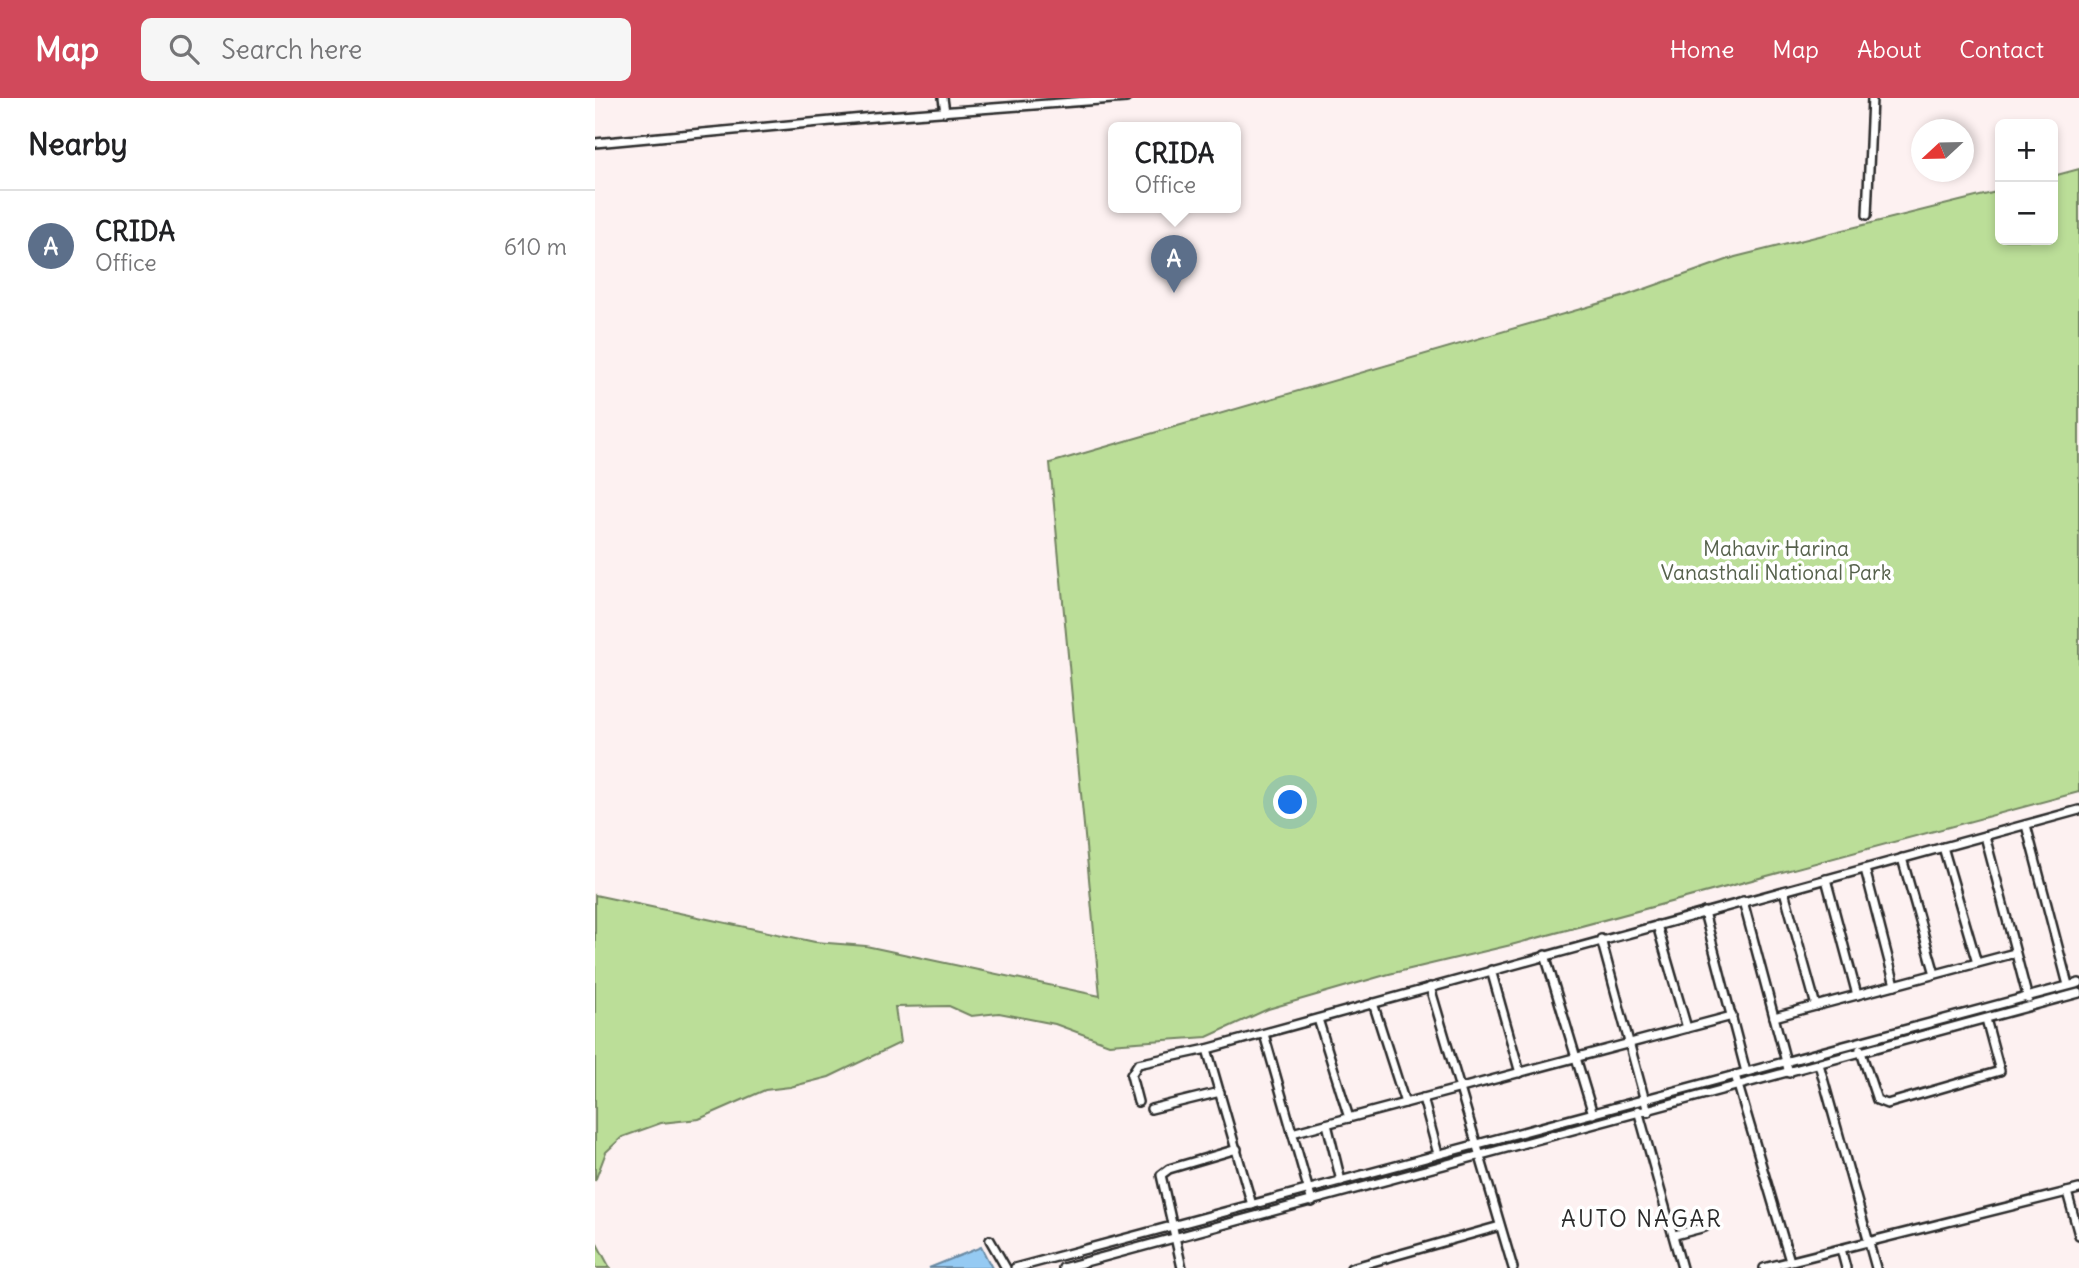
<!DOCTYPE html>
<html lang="en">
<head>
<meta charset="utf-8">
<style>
	:root { --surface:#fff; --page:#f6f6f6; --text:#202124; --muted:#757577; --line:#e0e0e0; --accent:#d1495b }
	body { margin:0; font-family:Delius,sans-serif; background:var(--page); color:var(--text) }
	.controls { position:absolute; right:21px; top:21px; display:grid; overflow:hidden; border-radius:10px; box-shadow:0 4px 10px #0003 }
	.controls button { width:63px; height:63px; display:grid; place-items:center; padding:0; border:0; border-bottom:2px solid var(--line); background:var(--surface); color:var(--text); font:35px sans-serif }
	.compass { position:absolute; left:1316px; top:21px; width:63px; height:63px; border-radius:50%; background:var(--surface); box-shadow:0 4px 10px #0003; rotate:248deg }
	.you { position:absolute; left:696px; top:705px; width:24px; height:24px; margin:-18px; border:5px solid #fff; border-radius:50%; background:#1a73e8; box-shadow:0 0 0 10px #1a73e833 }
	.badge { display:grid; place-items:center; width:46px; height:46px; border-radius:50%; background:var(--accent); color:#fff; font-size:23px; font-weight:700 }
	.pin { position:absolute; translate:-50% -58px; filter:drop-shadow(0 2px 4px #0008) }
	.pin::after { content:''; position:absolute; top:37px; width:24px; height:21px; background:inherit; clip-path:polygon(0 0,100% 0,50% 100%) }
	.popup { position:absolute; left:513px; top:24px; width:133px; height:91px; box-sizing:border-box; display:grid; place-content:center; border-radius:10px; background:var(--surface); filter:drop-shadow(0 2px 5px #0005); font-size:23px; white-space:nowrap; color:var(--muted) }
	.popup b { font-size:26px; color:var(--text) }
	.popup::after { content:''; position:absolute; left:50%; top:100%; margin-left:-14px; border:14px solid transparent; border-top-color:var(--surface) }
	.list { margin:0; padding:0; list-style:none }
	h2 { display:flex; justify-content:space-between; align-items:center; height:91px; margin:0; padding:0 28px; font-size:30px }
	h2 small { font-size:23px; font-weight:400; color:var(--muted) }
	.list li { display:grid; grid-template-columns:46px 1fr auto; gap:21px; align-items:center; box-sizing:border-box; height:112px; padding:0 28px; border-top:2px solid var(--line) }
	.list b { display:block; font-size:26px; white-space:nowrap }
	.list p { margin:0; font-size:23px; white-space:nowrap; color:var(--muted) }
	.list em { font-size:23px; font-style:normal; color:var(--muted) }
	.icon { flex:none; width:38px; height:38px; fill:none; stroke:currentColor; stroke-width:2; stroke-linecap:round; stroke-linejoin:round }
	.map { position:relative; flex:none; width:1484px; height:1170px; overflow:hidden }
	header { display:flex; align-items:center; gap:42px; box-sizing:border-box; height:98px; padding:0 35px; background:var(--accent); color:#fff }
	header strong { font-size:33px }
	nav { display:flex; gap:38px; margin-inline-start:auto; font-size:24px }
	.search { width:490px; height:63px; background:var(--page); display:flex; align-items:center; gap:18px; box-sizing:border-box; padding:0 24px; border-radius:10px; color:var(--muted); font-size:26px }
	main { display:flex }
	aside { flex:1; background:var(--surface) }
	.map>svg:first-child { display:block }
	.green { fill:#bbde98; stroke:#738462; stroke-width:2 }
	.water { fill:#95caf3; stroke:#6b8aa3; stroke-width:2 }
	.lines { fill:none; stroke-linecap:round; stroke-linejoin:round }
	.minor-casing { stroke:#2b2b2b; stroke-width:12 }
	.minor { stroke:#fff; stroke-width:7 }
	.labels { text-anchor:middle; stroke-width:7; stroke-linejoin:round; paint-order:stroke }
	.park-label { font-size:21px; fill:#56614c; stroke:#fff }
	.neighbourhood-label { font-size:23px; letter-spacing:2px; fill:#2b2b2b; stroke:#fff }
</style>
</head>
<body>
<header>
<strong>Map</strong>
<div class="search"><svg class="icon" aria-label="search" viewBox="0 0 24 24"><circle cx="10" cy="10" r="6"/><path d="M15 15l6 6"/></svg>Search here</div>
<nav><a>Home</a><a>Map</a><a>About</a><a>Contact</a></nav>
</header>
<main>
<aside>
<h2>Nearby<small></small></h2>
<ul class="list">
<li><span class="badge" style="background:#5c6f8a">A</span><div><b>CRIDA</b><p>Office</p></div><em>610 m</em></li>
</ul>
</aside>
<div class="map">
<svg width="1484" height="1170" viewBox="0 0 1484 1170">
	<rect width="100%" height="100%" fill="#fdf1f1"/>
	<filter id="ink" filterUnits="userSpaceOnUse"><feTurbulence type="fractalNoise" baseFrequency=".0143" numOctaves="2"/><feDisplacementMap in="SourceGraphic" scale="14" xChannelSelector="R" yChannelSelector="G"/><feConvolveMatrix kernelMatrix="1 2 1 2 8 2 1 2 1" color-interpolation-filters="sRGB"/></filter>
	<g filter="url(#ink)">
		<g class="green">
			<path d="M1484 71V694L916 847 794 876 673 911 612 939 514 946 460 926 404 915 376 918 354 908 300 909 305 945 234 979 195 989 170 992 104 1021 66 1025 27 1039 11 1054 0 1083V797L220 844 271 848 505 898 455 365 1027 199 1140 159 1405 93V142H1458V78Z"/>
			<path d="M0 1142 15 1170H0Z"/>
		</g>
		<path class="water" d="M386 1149 397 1170H334Z"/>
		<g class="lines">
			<defs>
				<g id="minor">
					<path d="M348 0 350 14"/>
					<path d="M0 45 279 19 531 0"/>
					<path d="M1272 117 1277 0"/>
					<path d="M1431 727 1473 887"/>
					<path d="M1390 738 1433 901"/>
					<path d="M1348 749 1382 865"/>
					<path d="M1307 760 1340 876"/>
					<path d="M1270 771 1300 887"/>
					<path d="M1231 781 1262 897"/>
					<path d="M1189 793 1221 908"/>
					<path d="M1148 803 1194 975"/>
					<path d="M1109 814 1151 974"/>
					<path d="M1062 827 1092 930"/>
					<path d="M1006 841 1053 1014"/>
					<path d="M950 857 998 1016"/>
					<path d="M896 872 925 975"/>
					<path d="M835 889 918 1170"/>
					<path d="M778 905 810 1005"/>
					<path d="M1179 919 1420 855"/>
					<path d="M723 921 754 1020"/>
					<path d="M669 936 717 1104"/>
					<path d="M612 951 657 1107"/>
					<path d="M1265 951 1282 1002 1292 1006 1405 973 1391 921"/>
					<path d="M1224 966 1281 1170"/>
					<path d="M1140 977 1195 1163"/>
					<path d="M828 1000 843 1056"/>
					<path d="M543 1004 536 977 543 966 612 951 1484 712"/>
					<path d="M556 1011 625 994"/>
					<path d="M1043 1012 1087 1170"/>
					<path d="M732 1026 746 1083"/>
					<path d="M697 1035 1137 918"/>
					<path d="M1472 1094 1484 1137"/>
					<path d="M1080 1137 1110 1129"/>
					<path d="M395 1142 411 1170"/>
					<path d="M1246 1151 1251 1170"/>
					<path d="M420 1170 1484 885"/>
					<path d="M468 1170 1484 895"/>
					<path d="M587 1170 566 1077 574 1071 642 1051"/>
					<path d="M756 1170 905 1128"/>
					<path d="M1169 1170 1484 1091"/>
				</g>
			</defs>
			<use href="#minor" class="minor-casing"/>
			<use href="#minor" class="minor"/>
		</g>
	</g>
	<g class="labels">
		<g class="park-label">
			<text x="1181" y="458">Mahavir Harina<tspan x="1181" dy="24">Vanasthali National Park</tspan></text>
		</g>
		<g class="neighbourhood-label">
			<text x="1047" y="1129">AUTO NAGAR</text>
		</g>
	</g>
</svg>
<div class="controls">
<button>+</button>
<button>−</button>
</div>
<svg class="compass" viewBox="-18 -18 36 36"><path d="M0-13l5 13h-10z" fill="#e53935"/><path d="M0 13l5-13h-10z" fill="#757577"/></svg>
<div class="you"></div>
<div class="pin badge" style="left:579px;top:195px;background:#5c6f8a">A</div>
<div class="popup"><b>CRIDA</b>Office</div>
</div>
</main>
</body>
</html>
